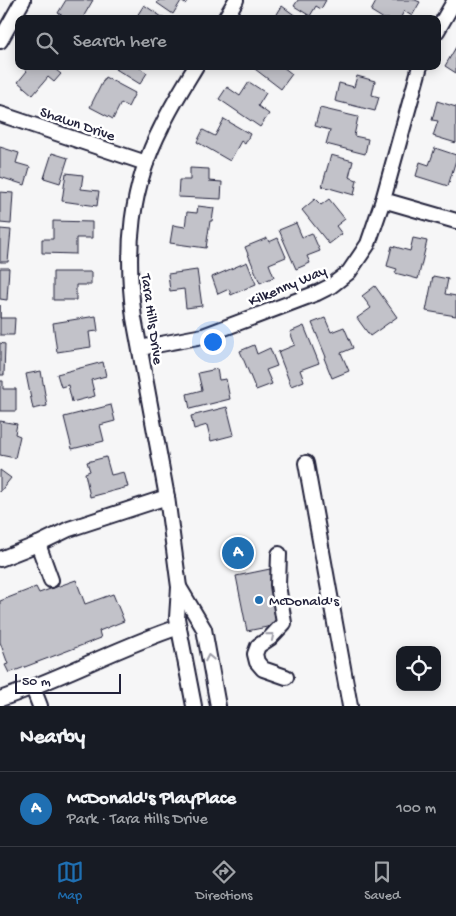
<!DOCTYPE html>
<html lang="en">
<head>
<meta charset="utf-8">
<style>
	:root { --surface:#171b24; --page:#20242c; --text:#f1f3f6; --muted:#9ea1a6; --line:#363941; --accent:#1f6fb2 }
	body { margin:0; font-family:"Gochi Hand",sans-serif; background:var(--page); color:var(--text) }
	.controls { position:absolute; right:15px; bottom:15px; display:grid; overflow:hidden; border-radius:10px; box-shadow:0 2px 12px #0003 }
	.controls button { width:45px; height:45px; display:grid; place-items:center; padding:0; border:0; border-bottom:1px solid var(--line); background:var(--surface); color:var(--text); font:25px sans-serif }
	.scale { position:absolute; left:15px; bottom:12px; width:106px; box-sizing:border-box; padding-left:5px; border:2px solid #22223b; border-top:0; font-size:14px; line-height:18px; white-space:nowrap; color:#22223b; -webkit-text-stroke:4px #fff; paint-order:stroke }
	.you { position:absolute; left:212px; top:341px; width:18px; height:18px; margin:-12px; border:4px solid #fff; border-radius:50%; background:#1a73e8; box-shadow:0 0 0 8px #1a73e833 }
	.badge { display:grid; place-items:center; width:32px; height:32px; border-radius:50%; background:var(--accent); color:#fff; font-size:16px; font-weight:700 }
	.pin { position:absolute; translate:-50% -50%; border:2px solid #fff; box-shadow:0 1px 5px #0006 }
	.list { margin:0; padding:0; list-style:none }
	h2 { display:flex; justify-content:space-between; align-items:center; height:65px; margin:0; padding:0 20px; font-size:21px }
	h2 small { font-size:16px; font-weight:400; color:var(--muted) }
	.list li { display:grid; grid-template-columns:32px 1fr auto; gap:15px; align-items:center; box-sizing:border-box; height:75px; padding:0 20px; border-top:1px solid var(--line) }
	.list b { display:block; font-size:19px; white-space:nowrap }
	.list p { margin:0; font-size:16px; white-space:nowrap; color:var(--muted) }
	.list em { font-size:16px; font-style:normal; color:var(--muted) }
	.icon { flex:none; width:28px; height:28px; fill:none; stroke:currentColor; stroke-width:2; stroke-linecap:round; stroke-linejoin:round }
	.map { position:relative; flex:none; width:456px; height:706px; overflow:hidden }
	.search { position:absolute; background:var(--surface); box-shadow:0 2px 12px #0003; left:15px; right:15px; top:15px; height:55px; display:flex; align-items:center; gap:12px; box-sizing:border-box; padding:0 18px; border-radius:10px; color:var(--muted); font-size:19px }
	.sheet { height:140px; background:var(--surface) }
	nav { display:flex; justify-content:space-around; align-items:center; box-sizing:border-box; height:70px; border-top:1px solid var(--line); background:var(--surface); font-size:14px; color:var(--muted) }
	nav a { display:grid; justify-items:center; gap:2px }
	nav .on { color:var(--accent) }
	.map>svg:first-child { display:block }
	.green { fill:#d7d7db; stroke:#7c7c8b }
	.building { fill:#c2c2c9; stroke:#22223b }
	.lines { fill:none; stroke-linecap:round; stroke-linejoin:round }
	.minor-casing { stroke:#22223b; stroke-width:18 }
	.minor { stroke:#fff; stroke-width:14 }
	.oneway { stroke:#9c9ca7 }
	.poi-dot { fill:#1f6fb2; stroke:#fff; stroke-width:2 }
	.labels { text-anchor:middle; stroke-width:5; stroke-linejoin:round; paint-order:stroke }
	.street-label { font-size:15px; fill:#22223b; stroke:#fff }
	.poi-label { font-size:15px; fill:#22223b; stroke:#fff; text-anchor:start }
</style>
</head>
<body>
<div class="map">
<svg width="456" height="706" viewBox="0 0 456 706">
	<rect width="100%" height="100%" fill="#f6f6f7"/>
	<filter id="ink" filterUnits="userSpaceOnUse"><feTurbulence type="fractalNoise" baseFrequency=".02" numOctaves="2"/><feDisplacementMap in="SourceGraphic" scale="10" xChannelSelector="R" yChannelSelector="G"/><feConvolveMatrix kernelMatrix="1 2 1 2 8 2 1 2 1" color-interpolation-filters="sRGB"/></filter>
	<g filter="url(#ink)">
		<path class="green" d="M244 540 248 563 232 566 228 543Z"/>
		<g class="building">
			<path d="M66 0H93L82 19H68L58 13Z"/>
			<path d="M159 0H188L185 4 181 1 173 14 157 3Z"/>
			<path d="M298 0H326L321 9 316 6 310 16 294 6Z"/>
			<path d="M377 0 382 1 383 0H415L420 2 412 16 404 11 400 19H384L371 11Z"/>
			<path d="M144 5 165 19H135Z"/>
			<path d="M282 6 300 19H274Z"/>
			<path d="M456 47V73L445 66Z"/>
			<path d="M21 66H51L61 74 54 82 48 77 33 95 18 82 27 71Z"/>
			<path d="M111 66H137L147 73 140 84Z"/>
			<path d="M251 66H284L283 67 292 74 281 89Z"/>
			<path d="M357 76 375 81 372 95 379 97 375 111 335 101 339 83 354 87Z"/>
			<path d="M105 77 135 93 128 107 121 103 113 119 90 107Z"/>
			<path d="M249 82 266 93 258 106 269 114 260 127 219 99 227 87 240 96Z"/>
			<path d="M437 101 456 107V143L433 136 438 121 432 120Z"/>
			<path d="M320 108 358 117 354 136 368 139 365 154 326 144 330 130 315 126Z"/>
			<path d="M224 119 250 134 245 144 241 141 230 161 197 142 203 130 215 136Z"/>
			<path d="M0 147 19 153 16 163 30 167 25 185 0 177Z"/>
			<path d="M435 148 456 155V160L448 186 416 176 420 162 429 165Z"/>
			<path d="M52 153 68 158 60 183 44 178Z"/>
			<path d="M331 155 353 161 349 177 357 180 354 195 322 186Z"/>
			<path d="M190 168 209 169V181L222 182 221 199 178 197 179 180H190Z"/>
			<path d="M66 173 83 175 81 189 99 191 97 206 62 201Z"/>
			<path d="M0 192 13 193 11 224 0 223Z"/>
			<path d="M315 199 321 205 329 199 345 219 336 226 342 234 329 244 302 210Z"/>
			<path d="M198 206 214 208 212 221H210L206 248 170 243 173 225 185 227 187 212 197 213Z"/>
			<path d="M53 221 92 222V238H76V254L42 253V239H53Z"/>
			<path d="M296 223 302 237 312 233 320 251 307 256 310 263 296 269 279 230Z"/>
			<path d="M0 229 11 230 8 262H0Z"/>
			<path d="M267 238 269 242 278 238 286 257 269 264 274 277 260 283 245 247Z"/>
			<path d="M413 238 427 241 418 279 395 273 397 269 387 266 392 246 410 251Z"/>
			<path d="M247 262 256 284 231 295 229 289 218 294 212 277Z"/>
			<path d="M0 268H9L7 300 0 299Z"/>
			<path d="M197 270 202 306 186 308 184 289 170 291 168 274Z"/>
			<path d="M53 272H91V285H76V300H53Z"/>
			<path d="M433 276 448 279 445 294 456 296V316L426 311Z"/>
			<path d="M375 286 397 317 370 336 357 318 371 308 362 296Z"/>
			<path d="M0 305V318H15L14 335H0Z"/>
			<path d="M96 316 98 331 89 332 91 347 57 352 53 323Z"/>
			<path d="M325 318 331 332 344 327 353 348 341 353 349 371 332 378 324 358 326 357 312 323Z"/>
			<path d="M304 326 319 363 300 370 304 381 291 386 278 352 295 345 290 332Z"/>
			<path d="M0 343 5 344 4 375H0Z"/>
			<path d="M254 345 257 354 270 348 277 366 266 370 272 384 256 390 240 351Z"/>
			<path d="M103 362 106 376 91 380 95 396 72 402 68 385 61 387 57 374Z"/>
			<path d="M217 369 219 380 226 379 230 399 190 409 187 394 202 390 198 373Z"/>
			<path d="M41 371 47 406 33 409 26 374Z"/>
			<path d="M0 381H3V389H16V411H0Z"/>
			<path d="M111 405 115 421 100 425 104 441 72 449 64 417Z"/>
			<path d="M227 407 234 435 211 441 207 425 194 429 191 416Z"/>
			<path d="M0 421 17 424 15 434 20 436 15 458 0 455Z"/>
			<path d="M106 457 111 475 124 472 128 487 90 497 85 473 90 471 87 462Z"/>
			<path d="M0 470 11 478 0 492Z"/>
			<path d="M270 569 282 624 247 631 236 576Z"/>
			<path d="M76 580 85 604 113 594 124 621 99 631 101 638 9 673 5 665 8 664 0 642V601L36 587 39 593Z"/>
		</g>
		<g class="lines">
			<defs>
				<g id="minor">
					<path d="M225 19 236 0"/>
					<path d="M437 31 455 0"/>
					<path d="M0 41 23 0"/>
					<path d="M0 114 146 163"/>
					<path d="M383 200 456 221"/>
					<path d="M140 348 203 336 317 293 331 286 349 272 368 244 383 200 420 66"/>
					<path d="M306 463 350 706"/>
					<path d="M38 544 69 529 167 497"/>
					<path d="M279 554 278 585 284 623 270 638 258 646 255 654 257 662 263 669 286 677"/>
					<path d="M0 559 38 544 51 580"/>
					<path d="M179 587 204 629 218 706"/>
					<path d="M33 688 40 706"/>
					<path d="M0 699C61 679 118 647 179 627"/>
					<path d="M194 706 177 618 179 587 167 497 134 318C125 249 130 188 162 126 172 105 184 86 196 66"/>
				</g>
			</defs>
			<use href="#minor" class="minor-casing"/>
			<use href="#minor" class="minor"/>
		</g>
		<defs><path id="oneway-chevron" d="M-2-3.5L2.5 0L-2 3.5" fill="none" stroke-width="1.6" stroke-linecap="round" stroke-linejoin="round" transform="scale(1.25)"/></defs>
		<g class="oneway">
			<use href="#oneway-chevron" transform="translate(271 636) rotate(-40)"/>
			<use href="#oneway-chevron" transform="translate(209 658) rotate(-101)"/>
		</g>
	</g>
	<circle class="poi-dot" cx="259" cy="600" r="5"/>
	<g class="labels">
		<g class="street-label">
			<text transform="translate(78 123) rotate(19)" y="5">Shawn Drive</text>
			<text transform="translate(287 285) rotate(-23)" y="5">Kilkenny Way</text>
			<text transform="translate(153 319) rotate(82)" y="5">Tara Hills Drive</text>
		</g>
		<g class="poi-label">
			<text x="269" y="605">McDonald's</text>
		</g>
	</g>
</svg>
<div class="controls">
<button><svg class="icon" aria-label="locate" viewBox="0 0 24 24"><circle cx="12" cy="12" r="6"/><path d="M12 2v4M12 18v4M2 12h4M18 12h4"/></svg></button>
</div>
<div class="scale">50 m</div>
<div class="you"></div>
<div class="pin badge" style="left:238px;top:553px">A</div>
<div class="search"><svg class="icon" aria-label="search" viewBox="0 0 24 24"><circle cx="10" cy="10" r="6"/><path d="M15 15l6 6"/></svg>Search here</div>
</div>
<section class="sheet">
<h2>Nearby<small></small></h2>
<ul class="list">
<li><span class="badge">A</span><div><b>McDonald's PlayPlace</b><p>Park · Tara Hills Drive</p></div><em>100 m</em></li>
</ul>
</section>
<nav>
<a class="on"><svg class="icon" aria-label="map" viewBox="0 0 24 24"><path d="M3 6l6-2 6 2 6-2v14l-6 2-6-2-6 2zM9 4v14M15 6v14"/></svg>Map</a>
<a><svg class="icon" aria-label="directions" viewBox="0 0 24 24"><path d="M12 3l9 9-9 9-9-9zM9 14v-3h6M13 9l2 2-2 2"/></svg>Directions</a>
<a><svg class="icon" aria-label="saved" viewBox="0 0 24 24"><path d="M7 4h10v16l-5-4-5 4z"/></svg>Saved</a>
</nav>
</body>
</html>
